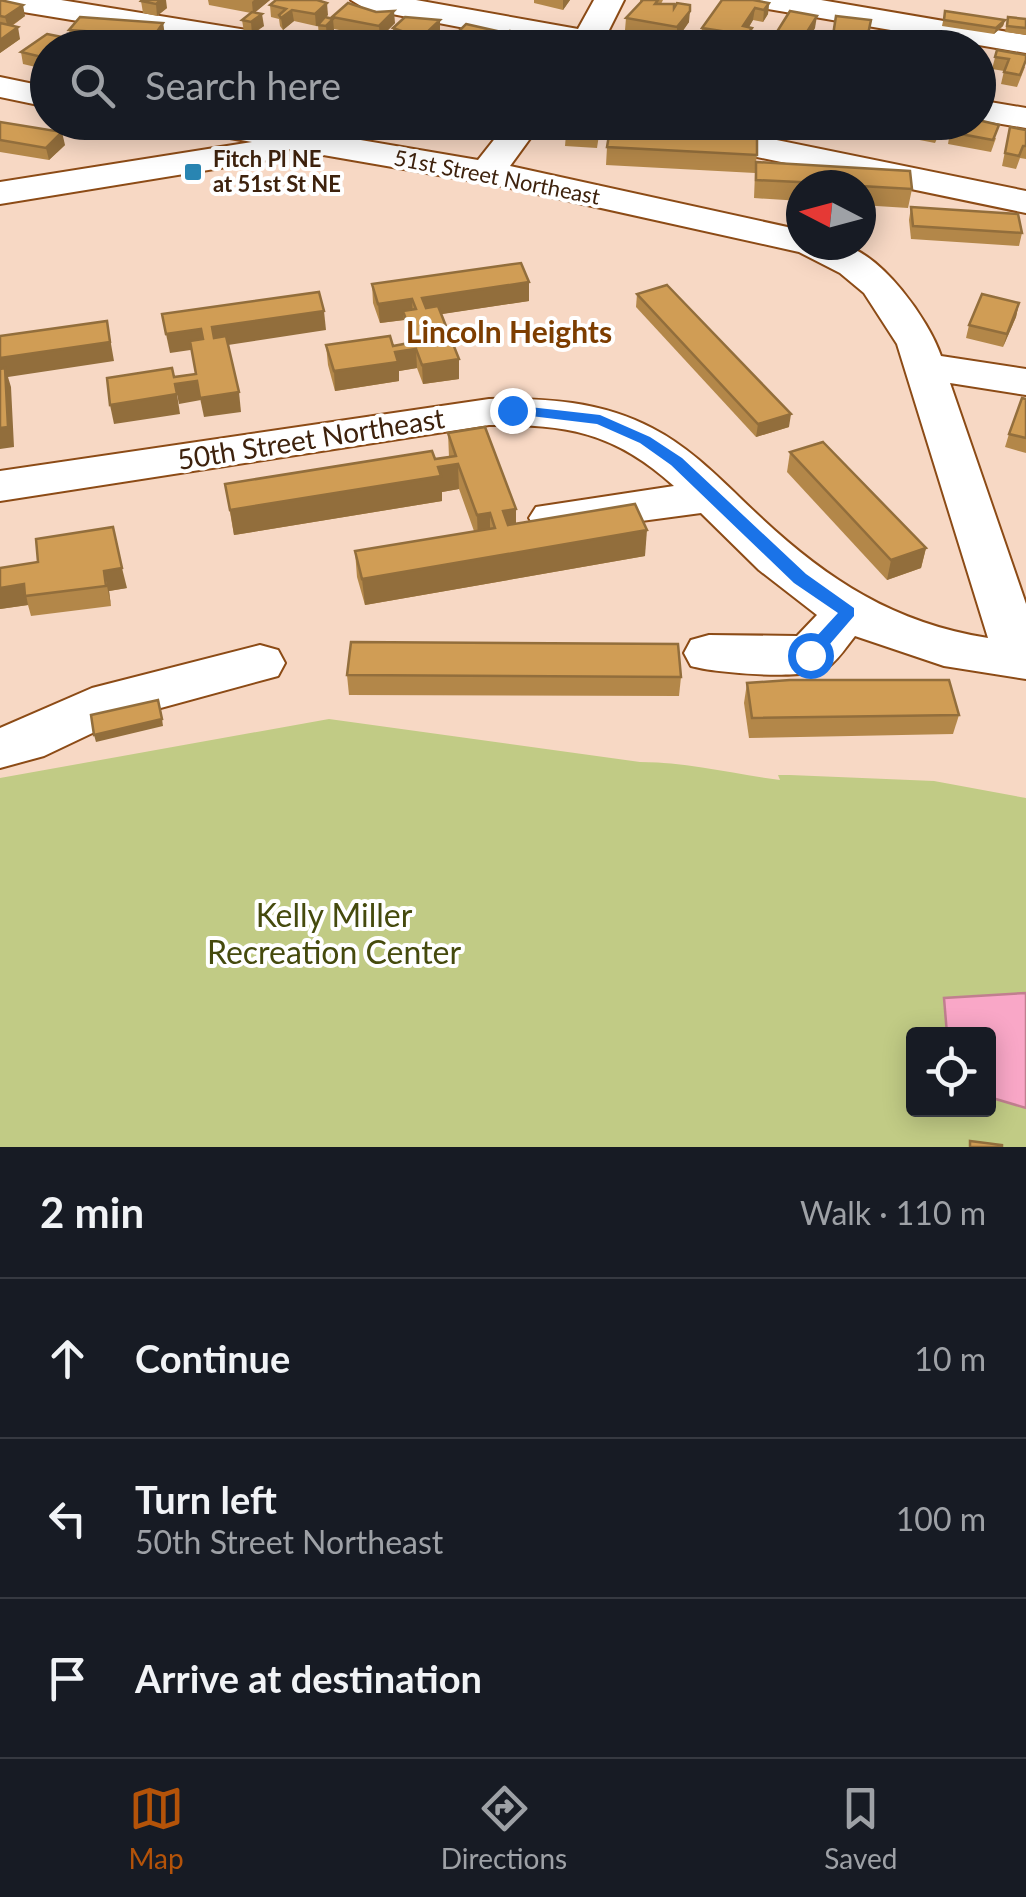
<!DOCTYPE html>
<html lang="en">
<head>
<meta charset="utf-8">
<style>
	:root { --surface:#171b24; --page:#20242c; --text:#f1f3f6; --muted:#9ea1a6; --line:#363941; --accent:#b45309 }
	body { margin:0; font-family:Lato,sans-serif; background:var(--page); color:var(--text) }
	.controls { position:absolute; right:30px; bottom:30px; display:grid; overflow:hidden; border-radius:10px; box-shadow:0 5px 25px #0003 }
	.controls button { width:90px; height:90px; display:grid; place-items:center; padding:0; border:0; border-bottom:2px solid var(--line); background:var(--surface); color:var(--text); font:50px sans-serif }
	.compass { position:absolute; left:786px; top:170px; width:90px; height:90px; border-radius:50%; background:var(--surface); box-shadow:0 5px 25px #0003; rotate:276deg }
	.stop { position:absolute; width:30px; height:30px; margin:-22px; border:8px solid #1a73e8; border-radius:50%; background:#fff }
	.stop.end { background:#1a73e8; border-color:#fff; box-shadow:0 2px 10px #0008 }
	.list { margin:0; padding:0; list-style:none }
	h2 { display:flex; justify-content:space-between; align-items:center; height:130px; margin:0; padding:0 40px; font-size:42px }
	h2 small { font-size:32px; font-weight:400; color:var(--muted) }
	.list li { display:grid; grid-template-columns:65px 1fr auto; gap:30px; align-items:center; box-sizing:border-box; height:160px; padding:0 40px; border-top:2px solid var(--line) }
	.list b { display:block; font-size:38px; white-space:nowrap }
	.list p { margin:0; font-size:32px; white-space:nowrap; color:var(--muted) }
	.list em { font-size:32px; font-style:normal; color:var(--muted) }
	.icon { flex:none; width:55px; height:55px; fill:none; stroke:currentColor; stroke-width:2; stroke-linecap:round; stroke-linejoin:round }
	.map { position:relative; flex:none; width:1026px; height:1147px; overflow:hidden }
	.search { position:absolute; background:var(--surface); box-shadow:0 5px 25px #0003; left:30px; right:30px; top:30px; height:110px; display:flex; align-items:center; gap:25px; box-sizing:border-box; padding:0 35px; border-radius:55px; color:var(--muted); font-size:38px }
	.sheet { height:610px; background:var(--surface) }
	nav { display:flex; justify-content:space-around; align-items:center; box-sizing:border-box; height:140px; border-top:2px solid var(--line); background:var(--surface); font-size:28px; color:var(--muted) }
	nav a { display:grid; justify-items:center; gap:5px }
	nav .on { color:var(--accent) }
	.map>svg:first-child { display:block }
	.green { fill:#c1cb85; fill-rule:evenodd }
	.water { fill:#f9a7c7; stroke:#c17f8f; stroke-width:2.5 }
	.lines { fill:none; stroke-linecap:round; stroke-linejoin:round }
	.minor-casing { stroke:#8c4b16; stroke-width:4 }
	.minor { fill:#fff; fill-rule:evenodd }
	.wall { fill:#b38749 }
	.shaded-wall { fill:#926e3c }
	.building { fill:#d09d55; stroke:#926e3c; stroke-width:2.5 }
	.route { fill:#1a73e8 }
	.poi-dot { fill:#2985b2; stroke:#fff; stroke-width:4 }
	.labels { text-anchor:middle; stroke-width:8; stroke-linejoin:round; paint-order:stroke }
	.far-poi-label { font-size:22px; font-weight:bold; fill:#3e220d; stroke:#fff; text-anchor:start }
	.far-street-label { font-size:22px; fill:#3e220d; stroke:#fff }
	.street-label { font-size:28px; fill:#3e220d; stroke:#fff }
	.neighbourhood-label { font-size:30px; font-weight:bold; fill:#7d3d00; stroke:#fff }
	.near-park-label { font-size:32px; fill:#454a0d; stroke:#fff }
</style>
</head>
<body>
<div class="map">
<svg width="1026" height="1147" viewBox="0 0 1026 1147">
	<rect width="100%" height="100%" fill="#f7d8c4"/>
	<path class="green" d="M329 719 640 762C687 762 733 774 780 780L778 775H790L934 781 1026 798V1147H0V778ZM914 1034H988V1110H914Z"/>
	<path class="water" d="M1026 993V1108L989 1097 988 1034H947L944 998Z"/>
	<g class="lines">
		<defs>
			<g id="minor">
				<path d="M0 0H61L303 39 318 48H242L5 9 0 8Z"/>
				<path d="M351 0H416L578 29 594 0H624L607 34 642 41 646 48H569L366 9Z"/>
				<path d="M753 0H821L1026 35V53L768 9Z"/>
				<path d="M0 77 48 87V107L0 97Z"/>
				<path d="M978 100 1026 108V128L978 120Z"/>
				<path d="M176 122H255L478 160 508 122H542L510 166 801 230V245C814 245 829 242 842 245 881 253 929 320 941 356L1026 369V395L950 383 1026 604V679L944 666 855 636C847 646 838 660 828 667 808 681 715 673 691 666L684 653 691 640 709 635 797 636 817 615 759 570 701 513 552 533 536 529 529 518 536 507 674 486C614 432 567 424 489 425L0 501V471L489 399C546 398 600 401 652 428 693 449 725 484 757 514 826 579 893 623 988 638L897 344 864 293 840 273 799 252 502 186 277 147 280 151 275 158 263 161 0 204V182L252 142 180 129Z"/>
				<path d="M621 122H689L1026 191V213L637 132Z"/>
				<path d="M260 645 278 650 285 663 278 676 124 718 44 756 0 768V728L92 688Z"/>
			</g>
		</defs>
		<use href="#minor" class="minor-casing"/>
		<use href="#minor" class="minor"/>
	</g>
	<g class="wall">
		<path d="M0 0 25 16 12 26 20 39 0 53Z"/>
		<path d="M142 0 167 8 157 16 143 13 141 1Z"/>
		<path d="M208 0H270L254 13 264 26 252 34 244 32 242 20 251 13 209 5Z"/>
		<path d="M534 0H570L563 10 534 3Z"/>
		<path d="M640 0H663L661 4 674 8 689 22 677 39 625 30 626 18 640 3Z"/>
		<path d="M769 3 768 14 763 22 753 20 749 27 751 40 746 47 701 39 702 28Z"/>
		<path d="M270 5 328 15 325 17 332 18V17L395 23 380 38 334 29 327 38 319 37 318 25 320 22 316 26 294 21 283 30 280 26 279 19 271 17Z"/>
		<path d="M945 11 1005 20 1003 26 994 34 942 26Z"/>
		<path d="M1008 17 1026 19V35L1005 32Z"/>
		<path d="M163 23 164 34 149 48 73 42 74 48H48V70L23 64 21 52 71 39 69 30Z"/>
		<path d="M393 28 440 31 424 48H416L393 40Z"/>
		<path d="M815 28 803 48H772L773 38Z"/>
		<path d="M451 39 497 42 493 48H452Z"/>
		<path d="M997 50 1025 67 1017 87 1001 84 1004 71 992 69Z"/>
		<path d="M0 122 65 145 49 160 0 152Z"/>
		<path d="M358 122H392L387 128Z"/>
		<path d="M567 122H601L597 148 565 146Z"/>
		<path d="M842 122H886L880 138 841 125Z"/>
		<path d="M896 122 942 128 935 143 894 135Z"/>
		<path d="M1010 127 1026 130V159L1020 158 1016 169 1002 166Z"/>
		<path d="M950 132 996 138 991 152 948 144Z"/>
		<path d="M607 147 757 155 756 162 912 189 908 208 861 205V185H801V201L754 198 755 173 606 165Z"/>
		<path d="M911 207 1022 233 1019 246 911 239 909 220Z"/>
		<path d="M372 284 529 301 441 314 459 359V379L423 384 417 368 399 371V381L335 391 328 365 326 345 393 346 409 343 404 330V320L380 323 373 303Z"/>
		<path d="M637 294 789 427 756 437 636 307Z"/>
		<path d="M1019 303 1016 317 1003 347 966 338 969 325Z"/>
		<path d="M1026 399V453L1005 447 1009 434Z"/>
		<path d="M448 433 516 509V524L645 556 365 605 357 577 355 551 474 531 459 489 442 492V501L234 535 225 484 449 457Z"/>
		<path d="M790 452 926 548 921 568 887 580 787 472Z"/>
		<path d="M0 568 127 588 109 591 111 606 31 616 28 605 0 609Z"/>
		<path d="M347 675 681 677 679 696 349 695Z"/>
		<path d="M747 683 959 715 953 734 749 738 744 703Z"/>
	</g>
	<g class="shaded-wall">
		<path d="M161 0H166L167 8 157 16 156 4Z"/>
		<path d="M254 0H270L253 14 252 2Z"/>
		<path d="M563 0H570L563 10Z"/>
		<path d="M327 3 328 15 316 26 315 14Z"/>
		<path d="M769 3 768 14 763 22 764 10Z"/>
		<path d="M23 5 25 16 8 28 5 17Z"/>
		<path d="M755 8 753 20 744 35 743 26Z"/>
		<path d="M292 10 294 21 283 30 281 18Z"/>
		<path d="M394 11 395 23 380 38 379 26Z"/>
		<path d="M690 11 689 22 677 39V27Z"/>
		<path d="M262 14 264 26 252 34 251 22Z"/>
		<path d="M817 16 815 28 803 48H800V43Z"/>
		<path d="M333 19 334 30 327 38 326 26Z"/>
		<path d="M440 20V31L424 48H422L421 38Z"/>
		<path d="M1005 20 1003 26 994 34 996 28Z"/>
		<path d="M163 23 165 35 155 48 154 36Z"/>
		<path d="M18 27 20 39 0 53V40Z"/>
		<path d="M752 28 751 40 746 47 747 35Z"/>
		<path d="M497 31V42L493 48H483V45Z"/>
		<path d="M190 38 192 48H181Z"/>
		<path d="M72 39 74 48H61Z"/>
		<path d="M62 132 65 145 49 160 46 148Z"/>
		<path d="M529 282V301L423 317 422 298Z"/>
		<path d="M412 299 413 318 403 311 404 320 380 323 378 304Z"/>
		<path d="M1019 303 1016 317 1003 347 1007 334Z"/>
		<path d="M324 311 326 330 215 347 212 327Z"/>
		<path d="M107 321 114 361 8 377 11 387 14 447 0 449V358Z"/>
		<path d="M201 329 204 348 170 353 166 334Z"/>
		<path d="M416 349 417 368 399 371V381L335 391 334 371 395 352Z"/>
		<path d="M459 359V379L423 384 422 365Z"/>
		<path d="M197 381 201 400 179 404 175 384Z"/>
		<path d="M239 392 241 412 204 417 200 398Z"/>
		<path d="M177 394 180 414 114 424 110 405Z"/>
		<path d="M791 414 789 427 756 437 758 424Z"/>
		<path d="M458 464 459 489 442 492V501L234 535 230 510Z"/>
		<path d="M516 509V534L503 536V511Z"/>
		<path d="M490 513V538L478 541 477 515Z"/>
		<path d="M647 530 645 556 365 605 362 579Z"/>
		<path d="M926 548 921 568 887 580 891 560Z"/>
		<path d="M122 568 127 588 109 591 111 606 104 571Z"/>
		<path d="M24 584 28 605 0 609V588Z"/>
		<path d="M162 719 163 726 96 742 94 735Z"/>
	</g>
	<g class="building">
		<path d="M0 0 23 5 5 17 0 16Z"/>
		<path d="M142 0H161L156 4 141 1Z"/>
		<path d="M276 0H317L327 3 315 14 292 10 281 18 279 15 286 9 270 5Z"/>
		<path d="M643 0H658L655 4H674V8L677 3 690 5V11L677 27 626 18Z"/>
		<path d="M722 0H753L769 3 764 10 755 8 743 26 752 28 747 35 702 28Z"/>
		<path d="M348 3 376 12 394 11 379 26 332 17Z"/>
		<path d="M790 11 817 16 800 43 773 38Z"/>
		<path d="M945 11 1005 20 996 28 944 20Z"/>
		<path d="M252 12 262 14 251 22 242 20Z"/>
		<path d="M836 16 871 20 865 48H831Z"/>
		<path d="M80 17 163 23 154 36 69 30Z"/>
		<path d="M325 17 333 19 326 26 318 25Z"/>
		<path d="M405 17 440 20 421 38 393 28Z"/>
		<path d="M1008 17 1026 19V28L1007 26Z"/>
		<path d="M0 23 18 27 0 40Z"/>
		<path d="M466 24 497 31 483 45 451 39Z"/>
		<path d="M510 31 542 38 534 48H496Z"/>
		<path d="M47 34 72 39 61 48H48L46 58 21 52Z"/>
		<path d="M163 34 190 38 181 48H149Z"/>
		<path d="M239 42 322 48H235Z"/>
		<path d="M952 42 977 46 948 48Z"/>
		<path d="M997 50 1026 55V60L1020 75 1004 72 1009 59 995 57Z"/>
		<path d="M978 120 999 125 993 140 950 132 955 122H978Z"/>
		<path d="M0 122 62 132 46 148 0 140Z"/>
		<path d="M567 122H600L598 135 565 133Z"/>
		<path d="M896 122H941L938 130Z"/>
		<path d="M1010 127 1026 130V146H1023L1019 156 1005 153Z"/>
		<path d="M610 129 757 138V155L607 147Z"/>
		<path d="M756 162 910 171 912 189 861 186V185L756 180Z"/>
		<path d="M911 207 1018 214 1022 233 913 226Z"/>
		<path d="M521 263 529 282 422 298 426 308 438 306 459 359 422 365 416 349 395 352 398 362 334 371 326 345 390 336 393 346 414 342 403 311 416 309 412 299 378 304 372 284Z"/>
		<path d="M667 285 791 414 758 424 637 294Z"/>
		<path d="M319 292 324 311 212 327 214 338 226 336 239 392 200 398 197 381 175 384 177 394 110 405 107 378 172 368 174 377 196 374 190 341 203 339 201 329 166 334 162 314Z"/>
		<path d="M982 294 1019 303 1007 334 969 325Z"/>
		<path d="M107 321 110 342 0 358V336Z"/>
		<path d="M5 368 8 427 0 428V369Z"/>
		<path d="M1022 398 1026 399V438L1009 434Z"/>
		<path d="M485 427 516 509 503 511 508 525 635 504 647 530 362 579 355 551 495 528 490 513 477 515 458 464 438 467 441 476 230 510 225 484 432 451 435 459 456 456 448 433Z"/>
		<path d="M823 442 926 548 891 560 790 452Z"/>
		<path d="M113 527 122 568 104 571 106 586 25 596 24 584 0 588V568L38 562 36 539Z"/>
		<path d="M351 642 678 644 681 677 347 675Z"/>
		<path d="M790 680H949L959 715 752 718 747 683Z"/>
		<path d="M158 700 162 719 94 735 91 715Z"/>
		<path d="M970 1141 1002 1145V1147H970Z"/>
	</g>
	<path class="route" d="M512 405 600 415 650 437 682 458 806 574 854 608V616L817 659H804V650L838 613 794 583 671 465 640 443 597 424 506 413V407Z"/>
	<rect class="poi-dot" x="183" y="162" width="20" height="20" rx="5"/>
	<g class="labels">
		<g class="far-poi-label">
			<text x="213" y="167">Fitch Pl NE<tspan x="213" dy="25">at 51st St NE</tspan></text>
		</g>
		<g class="far-street-label">
			<text transform="translate(497 177) rotate(11)" y="8">51st Street Northeast</text>
		</g>
		<g class="street-label">
			<text transform="translate(311 439) rotate(-9)" y="10">50th Street Northeast</text>
		</g>
		<g class="neighbourhood-label">
			<text x="509" y="343">Lincoln Heights</text>
		</g>
		<g class="near-park-label">
			<text x="334" y="927">Kelly Miller<tspan x="334" dy="37">Recreation Center</tspan></text>
		</g>
	</g>
</svg>
<div class="controls">
<button><svg class="icon" aria-label="locate" viewBox="0 0 24 24"><circle cx="12" cy="12" r="6"/><path d="M12 2v4M12 18v4M2 12h4M18 12h4"/></svg></button>
</div>
<svg class="compass" viewBox="-18 -18 36 36"><path d="M0-13l5 13h-10z" fill="#e53935"/><path d="M0 13l5-13h-10z" fill="#9ea1a6"/></svg>
<div class="stop" style="left:810px;top:655px"></div>
<div class="stop end" style="left:512px;top:410px"></div>
<div class="search"><svg class="icon" aria-label="search" viewBox="0 0 24 24"><circle cx="10" cy="10" r="6"/><path d="M15 15l6 6"/></svg>Search here</div>
</div>
<section class="sheet">
<h2>2 min<small>Walk · 110 m</small></h2>
<ul class="list">
<li><svg class="icon" aria-label="ahead" viewBox="0 0 24 24"><path d="M12 20V5M6 11l6-6 6 6"/></svg><div><b>Continue</b></div><em>10 m</em></li>
<li><svg class="icon" aria-label="left" viewBox="0 0 24 24"><path d="M17 20v-9H6M10 6l-5 5 5 5"/></svg><div><b>Turn left</b><p>50th Street Northeast</p></div><em>100 m</em></li>
<li><svg class="icon" aria-label="arrive" viewBox="0 0 24 24"><path d="M6 21V4h12l-3 4 3 4H6"/></svg><div><b>Arrive at destination</b></div></li>
</ul>
</section>
<nav>
<a class="on"><svg class="icon" aria-label="map" viewBox="0 0 24 24"><path d="M3 6l6-2 6 2 6-2v14l-6 2-6-2-6 2zM9 4v14M15 6v14"/></svg>Map</a>
<a><svg class="icon" aria-label="directions" viewBox="0 0 24 24"><path d="M12 3l9 9-9 9-9-9zM9 14v-3h6M13 9l2 2-2 2"/></svg>Directions</a>
<a><svg class="icon" aria-label="saved" viewBox="0 0 24 24"><path d="M7 4h10v16l-5-4-5 4z"/></svg>Saved</a>
</nav>
</body>
</html>
